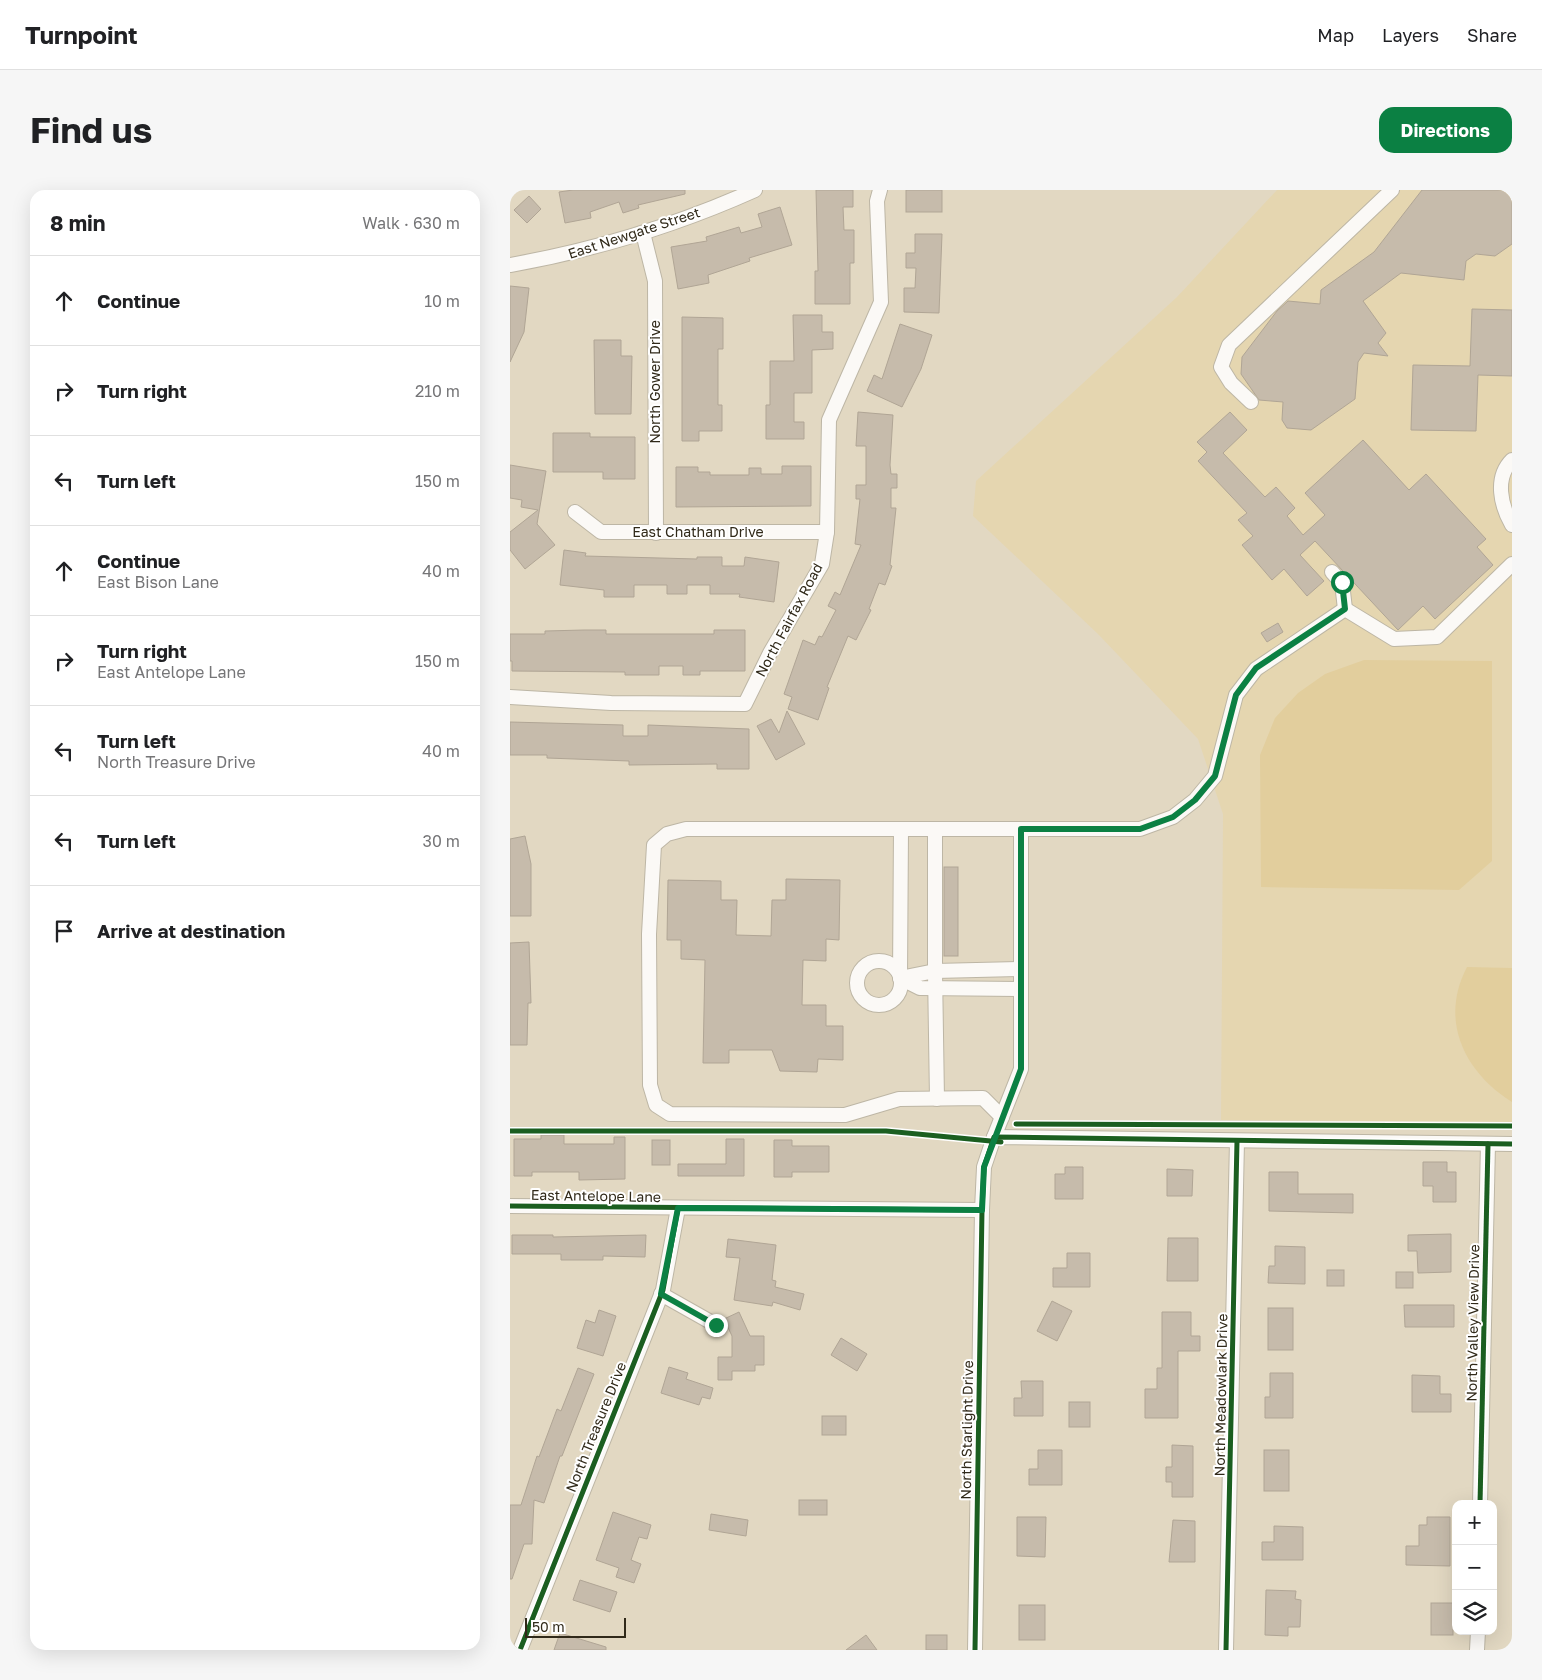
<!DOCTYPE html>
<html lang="en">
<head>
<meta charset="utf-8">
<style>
	:root { --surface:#fff; --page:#f6f6f6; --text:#202124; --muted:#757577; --line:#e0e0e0; --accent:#0b8043 }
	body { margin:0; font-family:"Golos Text",sans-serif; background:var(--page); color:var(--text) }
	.controls { position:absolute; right:15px; bottom:15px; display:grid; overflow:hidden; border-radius:10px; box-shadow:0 5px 20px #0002 }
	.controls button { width:45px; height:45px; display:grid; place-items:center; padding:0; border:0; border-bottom:1px solid var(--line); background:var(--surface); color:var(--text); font:25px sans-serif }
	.scale { position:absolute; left:15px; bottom:12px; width:101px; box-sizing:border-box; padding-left:5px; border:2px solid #302919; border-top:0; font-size:14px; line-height:18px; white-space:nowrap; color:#302919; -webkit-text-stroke:4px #fff; paint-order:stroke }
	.stop { position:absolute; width:15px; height:15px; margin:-11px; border:4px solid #0b8043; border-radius:50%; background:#fff }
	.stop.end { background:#0b8043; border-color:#fff; box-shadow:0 1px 5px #0008 }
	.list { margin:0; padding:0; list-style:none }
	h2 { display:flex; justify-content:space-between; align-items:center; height:65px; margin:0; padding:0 20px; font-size:21px }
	h2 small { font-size:16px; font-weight:400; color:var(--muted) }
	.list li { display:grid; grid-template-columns:32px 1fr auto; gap:15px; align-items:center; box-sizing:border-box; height:90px; padding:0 20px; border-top:1px solid var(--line) }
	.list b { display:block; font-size:19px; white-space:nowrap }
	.list p { margin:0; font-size:16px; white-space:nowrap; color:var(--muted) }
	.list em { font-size:16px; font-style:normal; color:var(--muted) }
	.icon { flex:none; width:28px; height:28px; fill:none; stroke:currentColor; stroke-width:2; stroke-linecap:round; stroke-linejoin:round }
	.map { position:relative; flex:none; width:1002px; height:1460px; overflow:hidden; border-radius:15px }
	header { display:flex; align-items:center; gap:30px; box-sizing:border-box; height:70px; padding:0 25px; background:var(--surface); border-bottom:1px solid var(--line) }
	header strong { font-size:24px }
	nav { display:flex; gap:28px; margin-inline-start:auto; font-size:18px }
	.intro { display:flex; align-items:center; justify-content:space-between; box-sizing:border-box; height:120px; padding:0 30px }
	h1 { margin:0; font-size:35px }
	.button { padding:12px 22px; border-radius:15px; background:var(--accent); color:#fff; font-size:18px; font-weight:700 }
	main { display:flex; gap:30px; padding:0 30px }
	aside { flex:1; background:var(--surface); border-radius:15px; box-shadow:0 5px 20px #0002 }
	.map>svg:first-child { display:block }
	.built { fill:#e5d6b0 }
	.green { fill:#e2ce9d }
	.building { fill:#c6bbab; stroke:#b0a595 }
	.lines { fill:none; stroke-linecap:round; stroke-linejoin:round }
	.minor-casing { stroke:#bdb6a5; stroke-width:16 }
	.minor { stroke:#fbf9f6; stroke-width:14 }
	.cycleway-casing { stroke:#fff; stroke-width:8 }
	.cycleway { stroke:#1b5e20; stroke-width:5 }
	.route { stroke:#0b8043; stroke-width:6 }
	.labels { text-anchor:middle; stroke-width:4; stroke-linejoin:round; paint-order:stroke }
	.street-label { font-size:14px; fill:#302919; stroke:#fff }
</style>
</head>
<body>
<header>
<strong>Turnpoint</strong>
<nav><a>Map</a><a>Layers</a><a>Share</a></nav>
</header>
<div class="intro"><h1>Find us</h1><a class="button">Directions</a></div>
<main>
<aside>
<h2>8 min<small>Walk · 630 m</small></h2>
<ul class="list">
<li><svg class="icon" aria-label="ahead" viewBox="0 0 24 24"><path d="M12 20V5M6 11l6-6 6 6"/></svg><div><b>Continue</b></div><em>10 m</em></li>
<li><svg class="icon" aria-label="right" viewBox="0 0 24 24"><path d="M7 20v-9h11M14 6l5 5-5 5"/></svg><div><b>Turn right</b></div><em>210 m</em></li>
<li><svg class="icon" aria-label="left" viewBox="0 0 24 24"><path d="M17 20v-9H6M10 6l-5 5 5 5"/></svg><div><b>Turn left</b></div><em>150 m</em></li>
<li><svg class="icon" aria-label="ahead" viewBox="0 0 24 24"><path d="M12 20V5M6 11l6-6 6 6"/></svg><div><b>Continue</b><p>East Bison Lane</p></div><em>40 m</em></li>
<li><svg class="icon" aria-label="right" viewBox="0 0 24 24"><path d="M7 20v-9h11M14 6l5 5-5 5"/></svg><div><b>Turn right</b><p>East Antelope Lane</p></div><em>150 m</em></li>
<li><svg class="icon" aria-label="left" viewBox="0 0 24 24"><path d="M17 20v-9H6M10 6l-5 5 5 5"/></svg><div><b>Turn left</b><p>North Treasure Drive</p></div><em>40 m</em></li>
<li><svg class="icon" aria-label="left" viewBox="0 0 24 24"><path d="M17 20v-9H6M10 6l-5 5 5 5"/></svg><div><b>Turn left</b></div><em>30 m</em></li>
<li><svg class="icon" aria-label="arrive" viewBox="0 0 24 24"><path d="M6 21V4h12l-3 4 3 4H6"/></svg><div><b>Arrive at destination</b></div></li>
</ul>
</aside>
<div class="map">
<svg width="1002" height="1460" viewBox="0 0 1002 1460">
	<rect width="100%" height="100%" fill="#e2d8c2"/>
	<path class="built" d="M767 0H1002V932L711 930 713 624 688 549 588 444 463 326 466 291 667 107Z"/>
	<g class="green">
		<path d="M854 470 982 471V671L949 700 751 697 750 565 765 528 788 503 815 484Z"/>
		<path d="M957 777 1002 778V912C954 882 929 830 957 777Z"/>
	</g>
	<g class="building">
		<path d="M63 0H175V4L128 15 129 18 113 23 109 12 80 22 81 28 55 33 49 2Z"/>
		<path d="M306 0H343V17H333L334 40H344V73H340V114H305V81H308Z"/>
		<rect x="396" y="0" width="36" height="22"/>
		<path d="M912 0H1002V54L985 66 966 64 956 71 954 90 891 83 853 111 876 143 868 153 878 166 854 163 848 172 845 209 801 240 777 238 772 230 773 212 749 210 731 184 732 167 767 121 778 111 810 114 811 100 864 62Z"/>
		<path d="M19 6 31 19 17 33 4 20Z"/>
		<path d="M270 17 282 55 239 68 240 71 198 85 199 93 168 99 161 57 197 51 196 47 229 37 231 43 252 37 248 24Z"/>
		<path d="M405 44H432L429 123 394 122V98H405L406 78H396V63H405Z"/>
		<path d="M0 96 19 98 14 142 0 172Z"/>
		<path d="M962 119 1002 120V186L968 185 966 241 901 240 903 175 960 176Z"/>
		<path d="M283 125H312V142H323V159L302 160V203H284V232H294V249H256V215H260V171H284Z"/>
		<path d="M172 127 213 128V159H208V215H212V241H189V251H172Z"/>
		<path d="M390 134 422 145 411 179 392 217 357 201 364 185 372 189Z"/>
		<path d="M84 150H111V166H122L121 224H85Z"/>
		<path d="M348 222 383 225 380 275 381 284H387V298H381V318H386L380 375 382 376 375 395 369 393 359 419 361 420 346 450 338 446 317 497 319 498 308 530 278 519 282 507 274 504 293 450 305 455 309 446 312 447 326 420 318 416 325 402 330 405 351 355 345 354 350 309H346V295H356V256H346Z"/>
		<path d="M720 222 737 240 713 263 755 307 766 297 785 318 777 326 793 345 815 325 795 303 853 250 899 300 916 284 976 349 967 357 983 375 925 429 913 416 888 440 805 351 790 365 814 391 797 406 774 379 762 390 732 355 743 346 728 330 737 323 688 271 697 262 687 252Z"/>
		<path d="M43 243H80V247H125V289H93V282H43Z"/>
		<path d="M0 275 36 281 27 334 45 355 15 379 0 360V342L28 320 11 317 12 310 0 308Z"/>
		<path d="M272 276H301V316L166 317V277H188V282H200V285H239V278H251V284H272Z"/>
		<path d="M54 360 76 363 75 366 187 369V367H212V376H234L235 367 269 372 264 412 229 407 230 404H200V395H177V404H157V395H124V407H94V400L50 395Z"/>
		<path d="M768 433 773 442 757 452 751 443Z"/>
		<path d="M74 440H96V444H204V440H235V481H190V485H173V476H149V485H115V482L2 481V471H0V444H35V441Z"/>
		<path d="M277 521 295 554 266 570 247 536 261 529 269 543Z"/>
		<path d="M0 532 113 535V546H138V535L239 539V579H207V574L119 575V571L37 568V565H0Z"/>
		<path d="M15 646 21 674V726H0V649Z"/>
		<rect x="434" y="677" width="14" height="89"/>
		<path d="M276 689 330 690 329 750 316 749V771L293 770 292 815H316V836H333V870L308 869 307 882 270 881 262 860H219V873H193L195 770 171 769V750H157L158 690 211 691V710H227L226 745 261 746 262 710H276Z"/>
		<path d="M19 752 21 813H18L17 855H0V753Z"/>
		<path d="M31 945H54V954H104V947H115V989L69 990V982H22V986H4V949H31Z"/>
		<path d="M216 949H234V986H168V974H216Z"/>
		<rect x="142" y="950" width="18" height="25"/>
		<path d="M264 950H282V956H319V982H282V987H264Z"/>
		<path d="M913 972H937V982H946V1012H923V996H913Z"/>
		<path d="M555 977H573V1009H545V984H555Z"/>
		<path d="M657 979 683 980 682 1006H657Z"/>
		<path d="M759 982H788V1004H843V1023L759 1021Z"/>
		<path d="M941 1044V1082L908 1083 907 1061H898V1045Z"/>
		<path d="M2 1045H43V1047L136 1045 135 1067 93 1066V1070H51V1064H2Z"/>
		<path d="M658 1048H688V1091H657Z"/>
		<path d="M218 1049 266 1055 262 1090 266 1091 265 1097 294 1104 290 1120 263 1112 262 1116 224 1110 230 1068 216 1067Z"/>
		<path d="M765 1056 795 1057V1094L758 1093 759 1076H765Z"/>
		<path d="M557 1063H580V1097H543V1078H557Z"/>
		<rect x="817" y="1080" width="17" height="16"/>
		<rect x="886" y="1082" width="17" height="16"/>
		<path d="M542 1111 562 1121 547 1151 527 1141Z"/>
		<path d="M894 1115H944V1137H895Z"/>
		<rect x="758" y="1118" width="25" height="42"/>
		<path d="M89 1120 106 1126 93 1166 67 1158 76 1130 85 1133Z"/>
		<path d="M229 1122 240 1146H254V1175H245V1181H222V1190H208V1167H222V1146L214 1129Z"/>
		<path d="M652 1122H681V1146H690V1161H668V1228H635V1199H647V1178H652Z"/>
		<path d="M331 1148 357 1164 347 1181 321 1165Z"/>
		<path d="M159 1177 178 1183 176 1189 203 1198 200 1209 192 1207 189 1215 151 1203Z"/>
		<path d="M68 1178 84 1184 52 1266H50L34 1313 24 1310 22 1354H14L2 1389H0V1315H11L27 1266 29 1267 47 1219 51 1221Z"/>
		<path d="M760 1183H783V1228H755V1207H760Z"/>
		<path d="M902 1185 930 1186V1204H941V1222H902Z"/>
		<path d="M511 1191H533V1226H504V1208H512Z"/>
		<rect x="559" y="1212" width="21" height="25"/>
		<rect x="312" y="1226" width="24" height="19"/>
		<path d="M662 1255 683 1256V1307H662V1292H656V1277H662Z"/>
		<path d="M528 1260H552V1295H519V1279H528Z"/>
		<rect x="754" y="1260" width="25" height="41"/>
		<rect x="289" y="1310" width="28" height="15"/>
		<path d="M103 1322 141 1335 137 1349 129 1347 121 1370 131 1374 124 1393 106 1387 109 1378 86 1370Z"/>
		<path d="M201 1324 238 1330 236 1346 199 1340Z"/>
		<path d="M507 1327H536L535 1367 507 1366Z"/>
		<path d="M917 1327H940V1376L896 1375V1356H909V1335H917Z"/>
		<path d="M663 1330 685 1331V1372H659Z"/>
		<path d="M764 1336 793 1337V1370H752V1352H764Z"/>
		<path d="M70 1390 107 1402 100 1422 63 1410Z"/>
		<path d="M756 1400 786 1401 785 1409 791 1410 790 1437H778V1446L755 1445Z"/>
		<rect x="921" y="1413" width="22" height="32"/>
		<rect x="509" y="1415" width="26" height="35"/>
		<path d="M50 1443 96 1457V1460H44Z"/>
		<path d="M356 1445 367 1460H336Z"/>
		<rect x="416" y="1445" width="21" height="15"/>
	</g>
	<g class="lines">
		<defs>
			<g id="minor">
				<path d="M133 43 145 91 146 343"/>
				<path d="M0 75C85 60 167 35 245 0"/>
				<path d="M741 212 721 193 711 177 719 155 882 0"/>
				<path d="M1002 270C984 288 991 316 1002 335"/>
				<path d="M65 322 91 342H317"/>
				<path d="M822 382 832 393 835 419"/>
				<path d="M0 507 101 513 235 514 260 463 312 374 317 342 319 230 371 112 367 11 370 0"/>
				<path d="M391 639 390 788 410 798 511 799"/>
				<path d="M425 639V781L511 779"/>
				<circle cx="369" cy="793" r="22"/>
				<path d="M390 788 425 781 427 909"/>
				<path d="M492 927 473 908 389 909 335 925 160 924 146 915 140 895 139 744 144 655 157 644 176 639H511"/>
				<path d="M484 947 511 879V639H630L663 627 685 610 705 586 726 505 746 479 835 419 884 449 927 447 1002 374"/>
				<path d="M0 1016 472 1020"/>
				<path d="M151 1104 206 1135"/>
				<path d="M970 1314 978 954"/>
				<path d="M10 1460 153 1100 168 1018"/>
				<path d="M465 1460 472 1020 474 977 484 947 1002 954"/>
				<path d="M716 1460 727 951"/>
				<path d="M967 1460 968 1441"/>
			</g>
		</defs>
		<use href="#minor" class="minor-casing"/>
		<use href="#minor" class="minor"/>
		<defs>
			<g id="cycleway">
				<path d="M506 934 1002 936"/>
				<path d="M0 941H376L491 952"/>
				<path d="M0 1016 472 1020"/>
				<path d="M970 1314 978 954"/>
				<path d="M10 1460 153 1100 168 1018"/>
				<path d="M465 1460 472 1020 474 977 484 947 1002 954"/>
				<path d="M716 1460 727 951"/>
			</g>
		</defs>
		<use href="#cycleway" class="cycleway-casing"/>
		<use href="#cycleway" class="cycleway"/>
	</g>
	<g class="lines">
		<path class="route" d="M206 1135 151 1104 168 1018 472 1020 474 977 511 879V639H630L663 627 685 610 705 586 726 505 746 478 835 419 832 392"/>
	</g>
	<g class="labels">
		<g class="street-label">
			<text transform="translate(124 43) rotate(-18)" y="5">East Newgate Street</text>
			<text transform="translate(145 192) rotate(-90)" y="5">North Gower Drive</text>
			<text x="188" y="347">East Chatham Drive</text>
			<text transform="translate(279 430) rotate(-62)" y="5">North Fairfax Road</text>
			<text transform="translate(86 1006) rotate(1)" y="5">East Antelope Lane</text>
			<text transform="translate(963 1133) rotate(-89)" y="5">North Valley View Drive</text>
			<text transform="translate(711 1205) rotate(-89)" y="5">North Meadowlark Drive</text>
			<text transform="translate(86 1237) rotate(-68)" y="5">North Treasure Drive</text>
			<text transform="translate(457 1240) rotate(-89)" y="5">North Starlight Drive</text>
		</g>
	</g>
</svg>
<div class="controls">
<button>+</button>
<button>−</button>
<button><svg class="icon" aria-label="layers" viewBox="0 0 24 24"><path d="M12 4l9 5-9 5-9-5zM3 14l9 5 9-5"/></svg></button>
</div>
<div class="scale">50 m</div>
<div class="stop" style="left:832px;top:392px"></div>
<div class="stop end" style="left:206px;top:1135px"></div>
</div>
</main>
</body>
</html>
